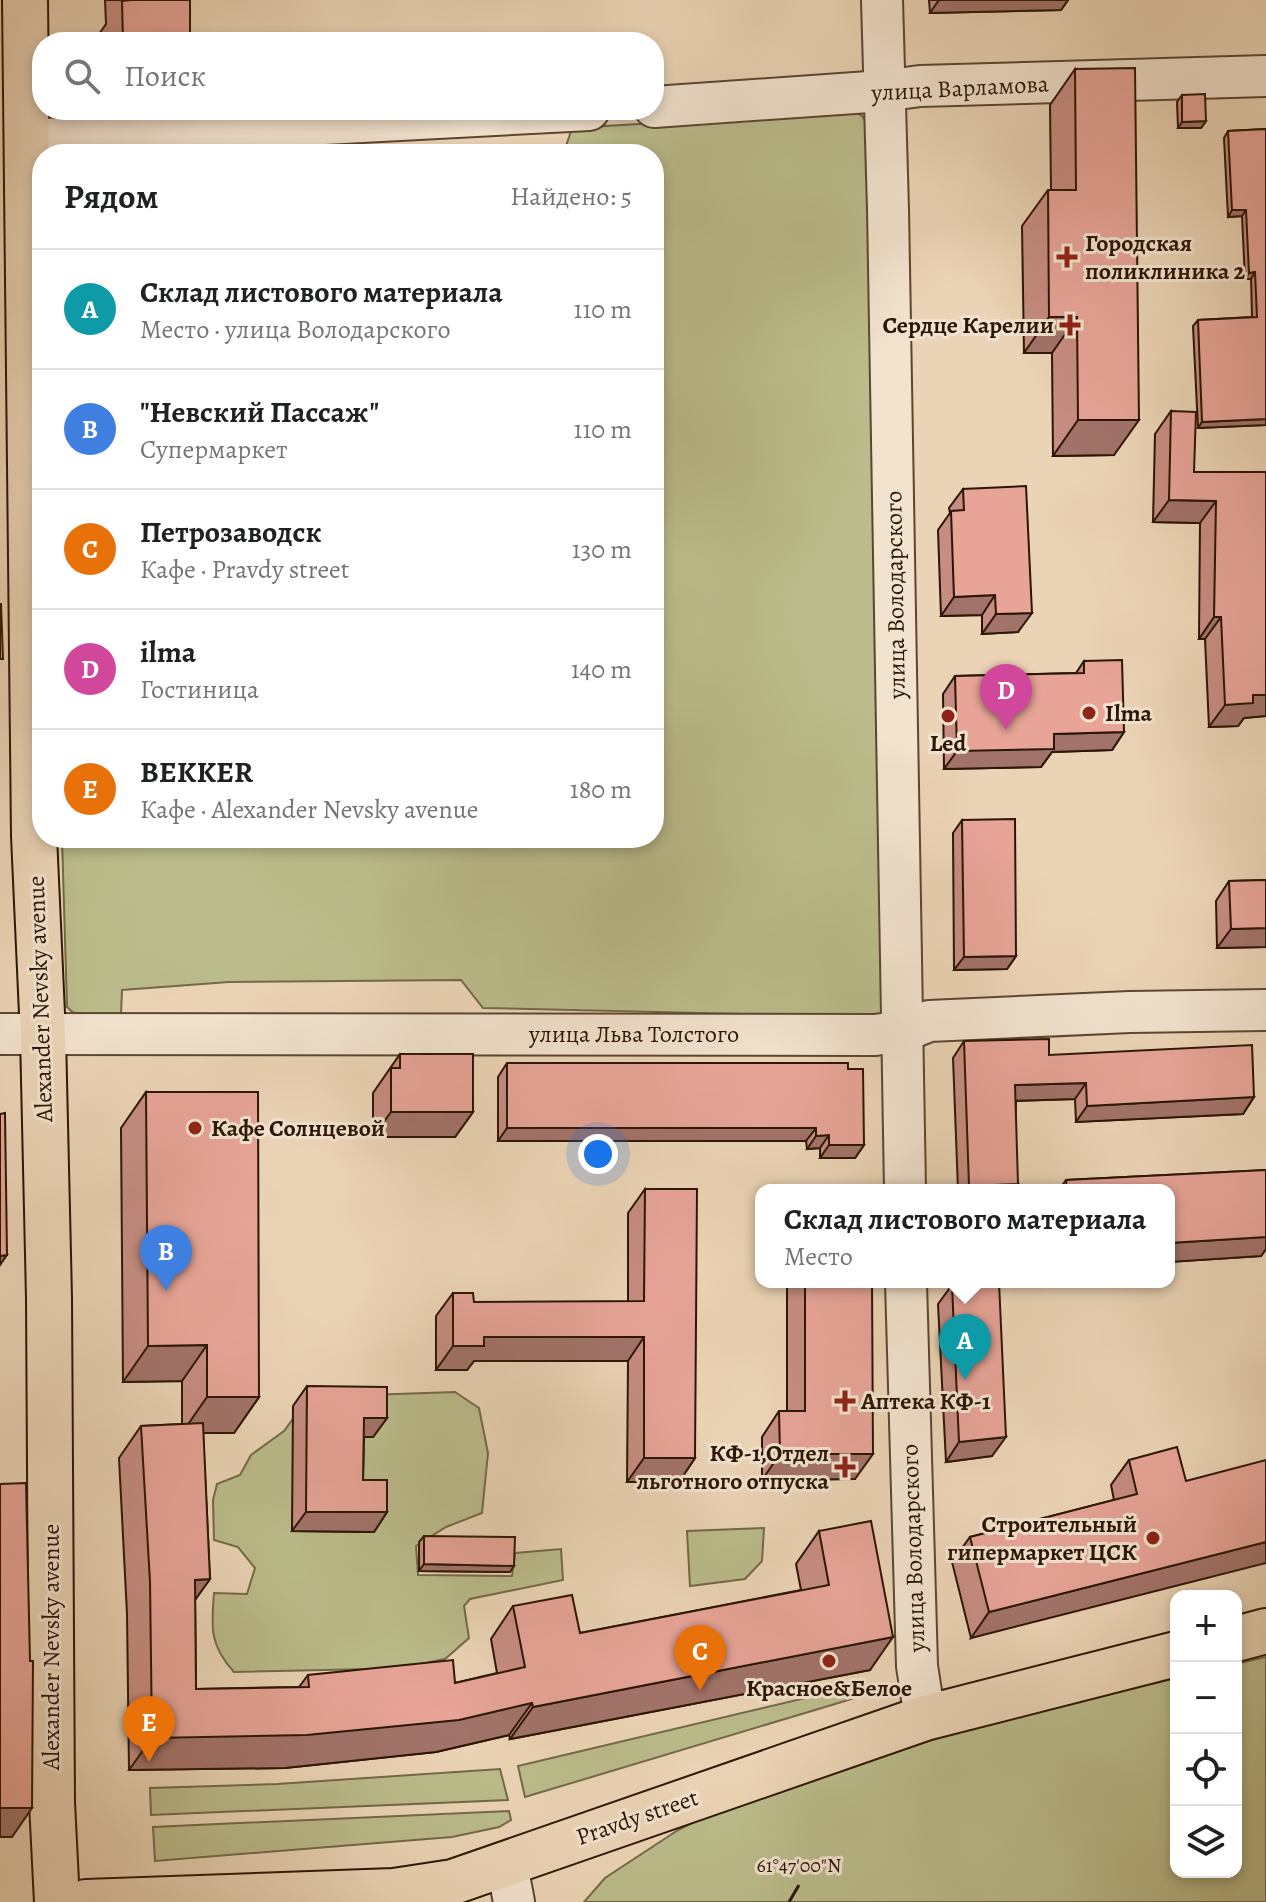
<!DOCTYPE html>
<html lang="ru">
<head>
<meta charset="utf-8">
<style>
	:root { --surface:#fff; --page:#f6f6f6; --text:#202124; --muted:#757577; --line:#e0e0e0; --accent:#8f2418 }
	body { margin:0; font-family:Alegreya,serif; background:var(--page); color:var(--text) }
	.controls { position:absolute; right:24px; bottom:24px; display:grid; overflow:hidden; border-radius:16px; box-shadow:0 4px 12px #0003 }
	.controls button { width:72px; height:72px; display:grid; place-items:center; padding:0; border:0; border-bottom:2px solid var(--line); background:var(--surface); color:var(--text); font:40px sans-serif }
	.you { position:absolute; left:598px; top:1154px; width:28px; height:28px; margin:-20px; border:6px solid #fff; border-radius:50%; background:#1a73e8; box-shadow:0 0 0 12px #1a73e833 }
	.badge { display:grid; place-items:center; width:52px; height:52px; border-radius:50%; background:var(--accent); color:#fff; font-size:26px; font-weight:700 }
	.pin { position:absolute; translate:-50% -66px; filter:drop-shadow(0 2px 4px #0008) }
	.pin::after { content:''; position:absolute; top:42px; width:28px; height:24px; background:inherit; clip-path:polygon(0 0,100% 0,50% 100%) }
	.popup { position:absolute; left:755px; top:1184px; width:420px; height:104px; box-sizing:border-box; display:grid; place-content:center; border-radius:16px; background:var(--surface); filter:drop-shadow(0 2px 6px #0005); font-size:26px; white-space:nowrap; color:var(--muted) }
	.popup b { font-size:30px; color:var(--text) }
	.popup::after { content:''; position:absolute; left:50%; top:100%; margin-left:-16px; border:16px solid transparent; border-top-color:var(--surface) }
	.list { margin:0; padding:0; list-style:none }
	h2 { display:flex; justify-content:space-between; align-items:center; height:104px; margin:0; padding:0 32px; font-size:34px }
	h2 small { font-size:26px; font-weight:400; color:var(--muted) }
	.list li { display:grid; grid-template-columns:52px 1fr auto; gap:24px; align-items:center; box-sizing:border-box; height:120px; padding:0 32px; border-top:2px solid var(--line) }
	.list b { display:block; font-size:30px; white-space:nowrap }
	.list p { margin:0; font-size:26px; white-space:nowrap; color:var(--muted) }
	.list em { font-size:26px; font-style:normal; color:var(--muted) }
	.icon { flex:none; width:44px; height:44px; fill:none; stroke:currentColor; stroke-width:2; stroke-linecap:round; stroke-linejoin:round }
	.map { position:relative; flex:none; width:1266px; height:1902px; overflow:hidden }
	.search { position:absolute; background:var(--surface); box-shadow:0 4px 12px #0003; left:32px; top:32px; width:632px; height:88px; display:flex; align-items:center; gap:20px; box-sizing:border-box; padding:0 28px; border-radius:32px; color:var(--muted); font-size:30px }
	.panel { position:absolute; background:var(--surface); box-shadow:0 4px 12px #0003; left:32px; top:144px; width:632px; height:704px; border-radius:32px }
	.map>svg:first-child { display:block }
	.green { fill:#bbbc8b; stroke:#746948; stroke-width:2 }
	.lines { fill:none; stroke-linecap:round; stroke-linejoin:round }
	.minor-casing { stroke:#5c4631; stroke-width:44 }
	.major-casing { stroke:#2c1605; stroke-width:48 }
	.minor { stroke:#f2e3cf; stroke-width:40 }
	.major { stroke:#ebd4b5; stroke-width:44 }
	.wall { fill:#c78d82; stroke:#2c1605; stroke-width:2 }
	.shaded-wall { fill:#a2736a; stroke:#2c1605; stroke-width:2 }
	.building { fill:#e7a497; stroke:#2c1605; stroke-width:2 }
	.ticks { fill:none; stroke:#2c1605; stroke-width:3 }
	.poi-dot { fill:#8f2418; stroke:#f2e3cf; stroke-width:3 }
	.labels { text-anchor:middle; stroke-width:6; stroke-linejoin:round; paint-order:stroke }
	.street-label { font-size:24px; fill:#2c1605; stroke:#f2e3cf }
	.poi-label { font-size:24px; font-weight:bold; fill:#2c1605; stroke:#f2e3cf; text-anchor:start }
	.ticks-label { font-size:20px; text-anchor:middle; fill:#2c1605; stroke:#f2e3cf; stroke-width:6; stroke-linejoin:round; paint-order:stroke }
</style>
</head>
<body>
<div class="map">
<svg width="1266" height="1902" viewBox="0 0 1266 1902">
	<rect width="100%" height="100%" fill="#ebd4b5"/>
	<filter id="stains"><feTurbulence type="fractalNoise" baseFrequency=".0025" numOctaves="4"/><feColorMatrix values="0 0 0 0 .2 0 0 0 0 .09 0 0 0 0 .02 0 0 0 .5 -.17"/></filter>
	<radialGradient id="worn" r=".72"><stop offset=".6" stop-color="#630" stop-opacity="0"/><stop offset="1" stop-color="#630" stop-opacity=".3"/></radialGradient>
	<g class="green">
		<path d="M853 111 862 116 866 122 888 1009 877 1017 483 1008 461 980 229 982 122 990 121 1015H76L67 1007 62 838H654V154H438L565 149 572 128Z"/>
		<path d="M455 1392 479 1408 488 1453 482 1513 446 1527 416 1546 418 1575 512 1576 515 1553 561 1549 563 1580 470 1599 464 1606 469 1638 445 1659 411 1666 371 1669 234 1672C210 1646 211 1628 214 1593L247 1594 255 1568 238 1547 214 1540 213 1500 217 1484 240 1475 251 1455 284 1431 309 1397Z"/>
		<path d="M764 1528 762 1561 745 1579 690 1586 687 1531Z"/>
		<path d="M1266 1657V1902H584L605 1878 678 1830 730 1804 981 1724 1176 1678V1872H1236V1664Z"/>
		<path d="M864 1684 857 1697 845 1701 525 1797 518 1766Z"/>
		<path d="M500 1769 508 1800 151 1815 150 1788 277 1784Z"/>
		<path d="M509 1811 511 1820 499 1827 452 1837 155 1861 153 1827Z"/>
	</g>
	<g class="lines">
		<defs>
			<g id="minor">
				<path d="M882 0 888 209 905 1190"/>
				<path d="M654 107 883 91 920 86 1266 76"/>
				<path d="M25 140 589 110"/>
				<path d="M0 1034 875 1035 904 1031 929 1021 1130 1012 1266 1010"/>
				<path d="M906 1282 917 1666 925 1718"/>
				<path d="M507 1865 514 1902"/>
			</g>
			<g id="major">
				<path d="M25 0 34 836 43 1036 49 1298 52 1803 57 1902"/>
				<path d="M1236 1639 1266 1631"/>
				<path d="M86 1902 394 1891 453 1882 925 1718 1176 1654"/>
			</g>
		</defs>
		<use href="#minor" class="minor-casing"/>
		<use href="#major" class="major-casing"/>
		<use href="#minor" class="minor"/>
		<use href="#major" class="major"/>
	</g>
	<g class="wall">
		<path d="M105 0H190V42H97V37L106 24Z"/>
		<path d="M929 0H1068L1061 10 930 13Z"/>
		<path d="M1075 69 1114 455 1053 456 1052 353H1024L1022 226 1048 190H1051L1050 105Z"/>
		<path d="M1182 95 1206 121 1201 128H1178L1177 102Z"/>
		<path d="M1266 129V425L1198 428 1193 326 1198 320 1252 317 1251 279H1245L1242 216 1228 217 1224 138 1228 131Z"/>
		<path d="M1171 411 1194 472H1266V716L1244 718 1238 726 1209 727 1205 639H1199L1200 523 1153 522 1155 434Z"/>
		<path d="M963 489 1018 632 982 634V615L941 616 938 530 950 513 949 508Z"/>
		<path d="M1084 661 1124 732 1112 750 1052 752 1041 767 944 769 943 694 955 676 1076 673Z"/>
		<path d="M962 820 1016 956 1007 969 954 970 953 833Z"/>
		<path d="M1266 880V947L1217 948 1216 901 1229 881Z"/>
		<path d="M964 1041 1254 1097 1243 1114 1076 1122 1075 1099 1016 1101 1014 1190H958L953 1058Z"/>
		<path d="M400 1054 473 1112 455 1137H373V1093Z"/>
		<path d="M507 1063 848 1069 864 1145 855 1158H820V1148L807 1149 806 1141H498V1077Z"/>
		<path d="M146 1092 259 1397 234 1433H203L210 1579 195 1600 196 1689 299 1687 308 1675 455 1683 497 1673 491 1639 513 1606 580 1633 801 1590 796 1564 819 1531 870 1670 510 1739 509 1735 436 1752 285 1768 129 1770 127 1614 119 1458 141 1426 182 1424V1381L123 1382 121 1128Z"/>
		<path d="M1266 1170V1249L1261 1256 1169 1262V1190H1059L1066 1180Z"/>
		<path d="M645 1189 695 1458 679 1482H627L628 1361H474L467 1370H436V1316L453 1293 474 1302H628V1213Z"/>
		<path d="M761 1207V1256H758L757 1212Z"/>
		<path d="M787 1282H872L855 1479 762 1480V1437L779 1411H787Z"/>
		<path d="M952 1285 992 1456 946 1462 938 1304Z"/>
		<path d="M307 1386 387 1418 373 1437H364L363 1480 387 1512 374 1532 292 1531 293 1406Z"/>
		<path d="M1129 1460 1186 1481 971 1638 952 1562 970 1537 1114 1500 1111 1485Z"/>
		<path d="M424 1536 510 1572 419 1571V1542Z"/>
	</g>
	<g class="shaded-wall">
		<path d="M939 0H1068L1061 10 930 13Z"/>
		<path d="M1206 121 1201 128H1178L1182 122Z"/>
		<path d="M1232 210H1246L1242 216 1228 217Z"/>
		<path d="M1255 272 1251 279H1245L1249 273Z"/>
		<path d="M1049 317H1077L1052 353H1024Z"/>
		<path d="M1266 419V425L1198 428 1202 422Z"/>
		<path d="M1078 420H1139L1114 455 1053 456Z"/>
		<path d="M1169 500 1216 501 1200 523 1153 522Z"/>
		<path d="M995 595 982 615 941 616 954 597Z"/>
		<path d="M1032 613 1018 632 982 634 996 614Z"/>
		<path d="M1214 617H1221L1205 639H1199Z"/>
		<path d="M1253 695H1266V716L1244 718 1238 726 1209 727 1225 705Z"/>
		<path d="M1124 732 1112 750 1052 752 1041 767 944 769 957 751 1054 734Z"/>
		<path d="M1266 928V947L1217 948 1231 929Z"/>
		<path d="M1016 956 1007 969 954 970 964 957Z"/>
		<path d="M1086 1083 1075 1099 1004 1101 1015 1085Z"/>
		<path d="M1254 1097 1243 1114 1076 1122 1087 1106Z"/>
		<path d="M391 1112H473L455 1137H373Z"/>
		<path d="M507 1128H816L806 1141H498Z"/>
		<path d="M829 1135 820 1148 807 1149 816 1136Z"/>
		<path d="M829 1145H864L855 1158H820Z"/>
		<path d="M1018 1184 1014 1190H966L969 1186Z"/>
		<path d="M1266 1237V1249L1261 1256 1169 1262V1243Z"/>
		<path d="M7 1255 0 1265V1256Z"/>
		<path d="M484 1337H644L628 1361H474L467 1370H436L453 1346Z"/>
		<path d="M207 1345 182 1381 123 1382 148 1346Z"/>
		<path d="M207 1397H259L234 1433H182Z"/>
		<path d="M364 1418H387L373 1437H350Z"/>
		<path d="M1006 1437 992 1456 946 1462 959 1442Z"/>
		<path d="M780 1454H873L855 1479 762 1480Z"/>
		<path d="M644 1458H695L679 1482H627Z"/>
		<path d="M306 1512H387L374 1532 292 1531Z"/>
		<path d="M1266 1542V1563L971 1638 989 1612Z"/>
		<path d="M424 1564 514 1566 510 1572 419 1571Z"/>
		<path d="M210 1579 187 1611 195 1580Z"/>
		<path d="M893 1637 870 1670 510 1739 533 1707Z"/>
		<path d="M532 1703 509 1735 436 1752 285 1768 129 1770 152 1738Z"/>
		<path d="M0 1808H32L12 1837H0Z"/>
	</g>
	<g class="building">
		<path d="M131 0H190V42H123L122 1Z"/>
		<path d="M1135 68 1139 420H1078L1077 317H1049L1048 190H1076L1075 69Z"/>
		<path d="M1205 94 1206 121 1182 122V95Z"/>
		<path d="M1266 129V419L1202 422 1198 320 1257 317 1255 272 1249 273 1246 210H1232L1228 131Z"/>
		<path d="M1171 411 1196 412 1194 472H1266V695H1253V703L1225 705 1221 617H1214L1216 501 1169 500Z"/>
		<path d="M1026 486 1032 613 996 614 995 595 954 597 951 511 964 510 963 489Z"/>
		<path d="M0 604H1L3 659H0Z"/>
		<path d="M1122 660 1124 732 1054 734V749L957 751 955 676 1084 673V661Z"/>
		<path d="M1015 819 1016 956 964 957 962 820Z"/>
		<path d="M1266 880V928L1231 929 1229 881Z"/>
		<path d="M1049 1039V1055L1252 1045 1254 1097 1087 1106 1086 1083 1015 1085 1018 1184 969 1186 964 1041Z"/>
		<path d="M400 1054H473V1112H391V1068H400Z"/>
		<path d="M507 1063H848V1069H863L864 1145H829V1135L816 1136V1128H507Z"/>
		<path d="M146 1092H258L259 1397H207V1345L148 1346Z"/>
		<path d="M5 1113 7 1255 0 1256V1114Z"/>
		<path d="M1266 1170V1237L1169 1243V1190H1067L1066 1180Z"/>
		<path d="M872 1186V1190H775V1187Z"/>
		<path d="M645 1189H697L695 1458H644V1337H484V1346H453V1293H473L474 1302 644 1301Z"/>
		<path d="M805 1282H872L873 1454H780L779 1411H805Z"/>
		<path d="M988 1282H999L1006 1437 959 1442 952 1285Z"/>
		<path d="M307 1386 387 1387V1418H364L363 1480H387V1512H306Z"/>
		<path d="M203 1423 210 1579 195 1580 196 1689 309 1687 308 1675 453 1660 455 1683 525 1667 513 1606 572 1595 580 1633 829 1585 819 1531 871 1521 893 1637 533 1707 532 1703 459 1720 307 1735 152 1738 150 1582 141 1426Z"/>
		<path d="M1177 1447 1186 1481 1266 1460V1542L989 1612 970 1537 1137 1494 1129 1460Z"/>
		<path d="M26 1483 30 1661H33L32 1808H0V1484Z"/>
		<path d="M424 1536 515 1537 514 1566 424 1564Z"/>
	</g>
	<path class="ticks" d="M789 1902 799 1885"/>
	<g class="poi-dot">
		<path d="M1063 245h8v8h8v8h-8v8h-8v-8h-8v-8h8z"/>
		<path d="M1066 313h8v8h8v8h-8v8h-8v-8h-8v-8h8z"/>
		<circle cx="1089" cy="713" r="8"/>
		<circle cx="948" cy="716" r="8"/>
		<circle cx="195" cy="1128" r="8"/>
		<path d="M841 1389h8v8h8v8h-8v8h-8v-8h-8v-8h8z"/>
		<path d="M841 1455h8v8h8v8h-8v8h-8v-8h-8v-8h8z"/>
		<circle cx="1153" cy="1538" r="8"/>
		<circle cx="829" cy="1661" r="8"/>
	</g>
	<g class="labels">
		<g class="street-label">
			<text transform="translate(960 88) rotate(-3)" y="8">улица Варламова</text>
			<text transform="translate(895 595) rotate(-91)" y="8">улица Володарского</text>
			<text transform="translate(40 999) rotate(-92)" y="8">Alexander Nevsky avenue</text>
			<text x="634" y="1042">улица Льва Толстого</text>
			<text transform="translate(913 1548) rotate(-92)" y="8">улица Володарского</text>
			<text transform="translate(51 1647) rotate(-90)" y="8">Alexander Nevsky avenue</text>
			<text transform="translate(637 1817) rotate(-19)" y="8">Pravdy street</text>
		</g>
		<g class="poi-label">
			<text x="1085" y="251">Городская<tspan x="1085" dy="28">поликлиника 2</tspan></text>
			<text x="1054" y="333" text-anchor="end">Сердце Карелии</text>
			<text x="1105" y="721">Ilma</text>
			<text x="948" y="751" text-anchor="middle">Led</text>
			<text x="211" y="1136">Кафе Солнцевой</text>
			<text x="861" y="1409">Аптека КФ-1</text>
			<text x="829" y="1461" text-anchor="end">КФ-1,Отдел<tspan x="829" dy="28">льготного отпуска</tspan></text>
			<text x="1137" y="1532" text-anchor="end">Строительный<tspan x="1137" dy="28">гипермаркет ЦСК</tspan></text>
			<text x="829" y="1696" text-anchor="middle">Красное&amp;Белое</text>
		</g>
	</g>
	<g class="ticks-label">
		<text x="799" y="1872">61°47'00"N</text>
	</g>
	<rect width="100%" height="100%" filter="url(#stains)"/>
	<rect width="100%" height="100%" fill="url(#worn)"/>
</svg>
<div class="controls">
<button>+</button>
<button>−</button>
<button><svg class="icon" aria-label="locate" viewBox="0 0 24 24"><circle cx="12" cy="12" r="6"/><path d="M12 2v4M12 18v4M2 12h4M18 12h4"/></svg></button>
<button><svg class="icon" aria-label="layers" viewBox="0 0 24 24"><path d="M12 4l9 5-9 5-9-5zM3 14l9 5 9-5"/></svg></button>
</div>
<div class="you"></div>
<div class="pin badge" style="left:965px;top:1380px;background:#0f9aa8">A</div>
<div class="popup"><b>Склад листового материала</b>Место</div>
<div class="pin badge" style="left:166px;top:1291px;background:#3f7fe0">B</div>
<div class="pin badge" style="left:700px;top:1691px;background:#e8710a">C</div>
<div class="pin badge" style="left:1006px;top:730px;background:#d1479c">D</div>
<div class="pin badge" style="left:149px;top:1762px;background:#e8710a">E</div>
<div class="search"><svg class="icon" aria-label="search" viewBox="0 0 24 24"><circle cx="10" cy="10" r="6"/><path d="M15 15l6 6"/></svg>Поиск</div>
<section class="panel">
<h2>Рядом<small>Найдено: 5</small></h2>
<ul class="list">
<li><span class="badge" style="background:#0f9aa8">A</span><div><b>Склад листового материала</b><p>Место · улица Володарского</p></div><em>110 m</em></li>
<li><span class="badge" style="background:#3f7fe0">B</span><div><b>&quot;Невский Пассаж&quot;</b><p>Супермаркет</p></div><em>110 m</em></li>
<li><span class="badge" style="background:#e8710a">C</span><div><b>Петрозаводск</b><p>Кафе · Pravdy street</p></div><em>130 m</em></li>
<li><span class="badge" style="background:#d1479c">D</span><div><b>ilma</b><p>Гостиница</p></div><em>140 m</em></li>
<li><span class="badge" style="background:#e8710a">E</span><div><b>BEKKER</b><p>Кафе · Alexander Nevsky avenue</p></div><em>180 m</em></li>
</ul>
</section>
</div>
</body>
</html>
